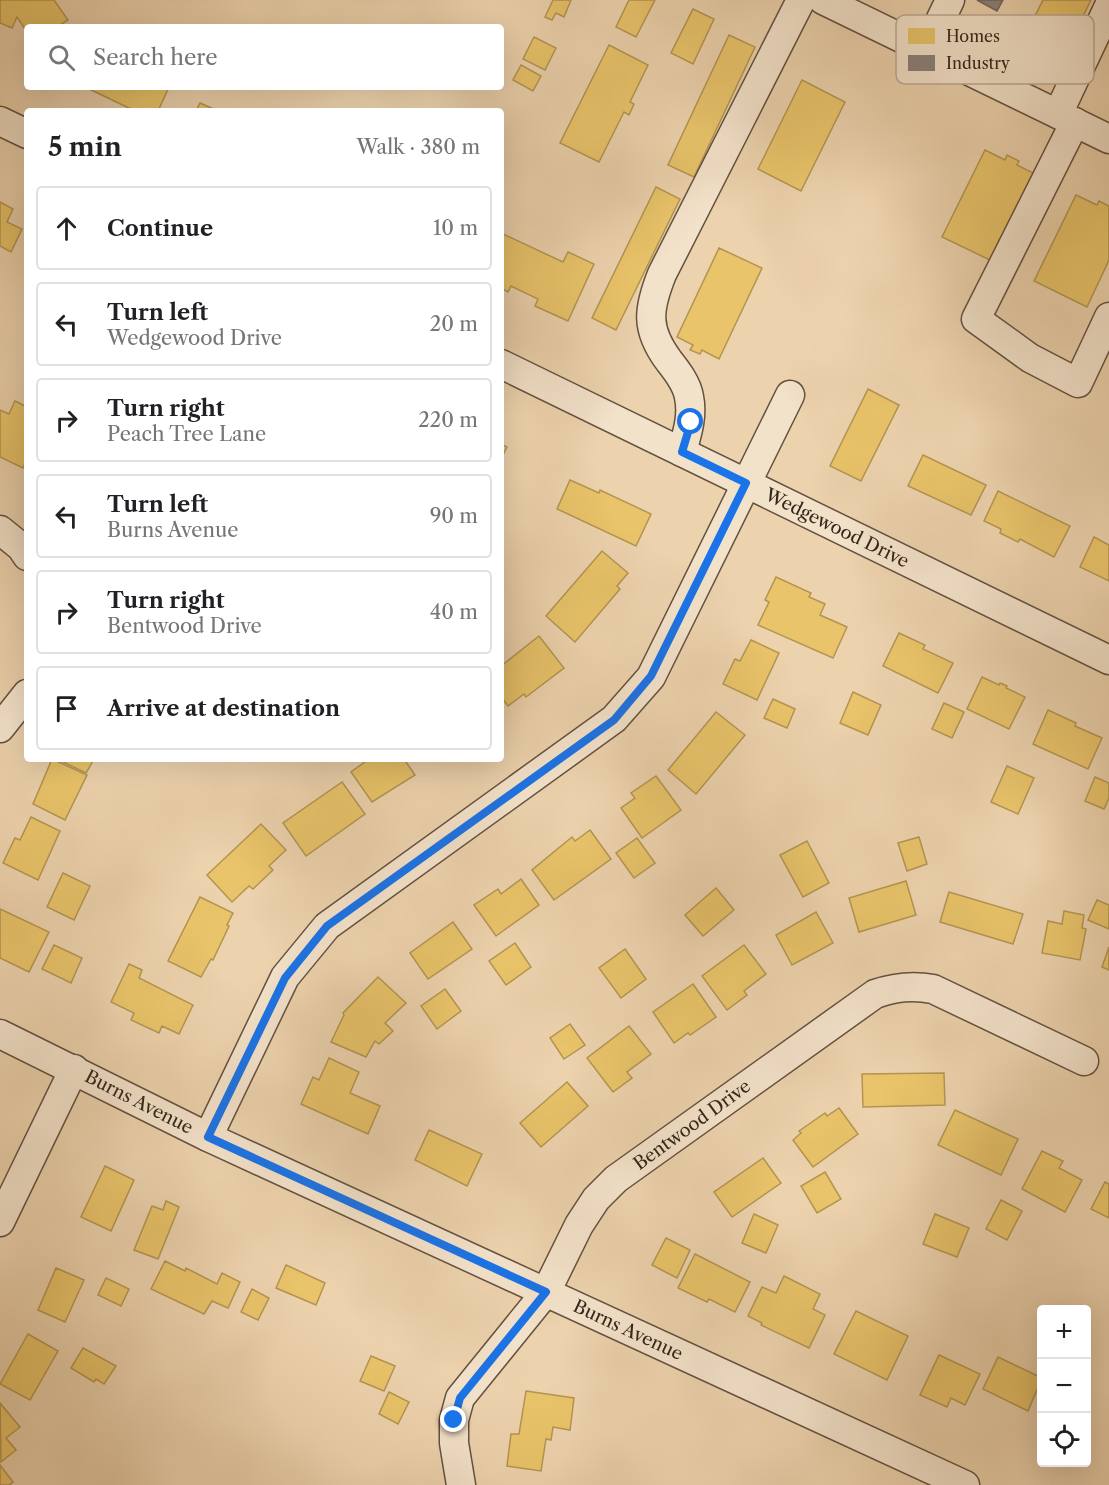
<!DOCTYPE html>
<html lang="en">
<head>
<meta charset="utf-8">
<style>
	:root { --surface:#fff; --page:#f6f6f6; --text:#202124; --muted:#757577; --line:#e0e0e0 }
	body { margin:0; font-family:"Libre Caslon Text",serif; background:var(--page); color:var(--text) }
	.controls { position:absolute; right:18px; bottom:18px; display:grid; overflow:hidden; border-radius:6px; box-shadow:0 6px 24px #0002 }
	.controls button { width:54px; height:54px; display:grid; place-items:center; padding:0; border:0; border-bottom:2px solid var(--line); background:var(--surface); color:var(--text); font:30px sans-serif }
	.stop { position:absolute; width:18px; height:18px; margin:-14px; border:4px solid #1a73e8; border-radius:50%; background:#fff }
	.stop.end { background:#1a73e8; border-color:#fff; box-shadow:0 2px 6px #0008 }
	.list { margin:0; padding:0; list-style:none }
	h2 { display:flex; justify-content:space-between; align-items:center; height:78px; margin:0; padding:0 24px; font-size:26px }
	h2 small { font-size:20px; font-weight:400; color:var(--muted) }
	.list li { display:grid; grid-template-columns:39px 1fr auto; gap:18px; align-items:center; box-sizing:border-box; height:84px; margin:0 12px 12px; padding:0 12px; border:2px solid var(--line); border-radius:6px }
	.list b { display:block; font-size:22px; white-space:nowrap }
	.list p { margin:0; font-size:20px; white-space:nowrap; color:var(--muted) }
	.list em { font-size:20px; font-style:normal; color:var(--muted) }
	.icon { flex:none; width:33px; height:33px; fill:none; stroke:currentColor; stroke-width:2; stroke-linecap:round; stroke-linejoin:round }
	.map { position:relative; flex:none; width:1109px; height:1485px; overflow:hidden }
	.search { position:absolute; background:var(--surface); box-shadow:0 6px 24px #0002; left:24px; top:24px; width:480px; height:66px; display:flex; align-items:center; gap:15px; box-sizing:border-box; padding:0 21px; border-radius:6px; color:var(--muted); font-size:22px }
	.panel { position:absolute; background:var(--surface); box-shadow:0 6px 24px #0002; left:24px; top:108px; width:480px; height:654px; border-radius:6px }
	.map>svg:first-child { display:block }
	.homes { fill:#e9c46a; stroke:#b39552; stroke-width:1.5 }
	.industry { fill:#8a817c; stroke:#70665f; stroke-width:1.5 }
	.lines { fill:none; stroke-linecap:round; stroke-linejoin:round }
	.minor-casing { stroke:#635140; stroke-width:31 }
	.minor { stroke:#f3e2ca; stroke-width:28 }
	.route { stroke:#1a73e8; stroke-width:8 }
	.labels { text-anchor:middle; stroke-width:6; stroke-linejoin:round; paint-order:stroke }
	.street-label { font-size:18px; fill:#35261b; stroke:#f3e2ca }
	.key { fill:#f3e2ca; stroke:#baaa96; stroke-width:1.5 }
	.key-label { font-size:16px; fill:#35261b }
</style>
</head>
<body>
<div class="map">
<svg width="1109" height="1485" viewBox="0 0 1109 1485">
	<rect width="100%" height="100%" fill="#ecd2ad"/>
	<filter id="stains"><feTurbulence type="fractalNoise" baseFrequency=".00333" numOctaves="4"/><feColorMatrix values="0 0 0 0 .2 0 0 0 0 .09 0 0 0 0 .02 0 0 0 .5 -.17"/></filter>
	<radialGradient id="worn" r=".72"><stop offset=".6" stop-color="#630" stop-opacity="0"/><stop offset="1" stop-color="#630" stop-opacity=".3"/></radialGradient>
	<g class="homes">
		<path d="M0 0H54L68 20 57 27H27V32L17 17 12 28 0 23Z"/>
		<path d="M553 0H571L564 17 556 13 552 20 545 17Z"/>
		<path d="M629 0H655L636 37 616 27Z"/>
		<path d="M1043 0H1091L1067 49 1028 30Z"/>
		<path d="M693 9 714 19 693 64 671 53Z"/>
		<path d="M729 35 755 47 694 177 668 165Z"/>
		<path d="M534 37 556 48 545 70 523 59Z"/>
		<path d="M609 45 648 65 630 102 634 104 629 115 624 112 599 162 560 143Z"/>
		<path d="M521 65 541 76 533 91 513 80Z"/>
		<path d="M802 80 845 102 801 191 758 169Z"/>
		<path d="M85 87H169L158 111H135Z"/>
		<path d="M200 103 218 111H196Z"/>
		<path d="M985 150 1005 160 1007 155 1019 161 1017 165 1037 175 994 262 942 237Z"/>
		<path d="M656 187 680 199 616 330 592 318Z"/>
		<path d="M1076 195 1097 205 1099 201 1109 206V260L1087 307 1034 281Z"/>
		<path d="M0 202 13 209 7 222 22 229 11 252 0 246Z"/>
		<path d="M501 233 563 262 568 252 594 264 568 321 535 306 538 299 511 286 508 292 501 288Z"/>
		<path d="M719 248 762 268 719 359 702 350 700 354 690 350 693 345 677 337Z"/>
		<path d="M868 389 899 405 861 481 830 466Z"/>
		<path d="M15 401 27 407V459L23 468 0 457V410L9 414Z"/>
		<path d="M501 444 507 447 501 459Z"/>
		<path d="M923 455 986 485 971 515 908 486Z"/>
		<path d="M570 480 599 493 600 490 651 514 636 546 557 509Z"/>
		<path d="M998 491 1070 526 1054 557 1020 539 1018 542 1000 533 1001 529 984 521Z"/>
		<path d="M1094 537 1109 545V581L1080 567Z"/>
		<path d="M602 551 628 573 617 586 620 589 575 642 546 616Z"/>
		<path d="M776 577 811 593 809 597 825 604 820 615 847 627 833 658 758 625 769 602 765 600Z"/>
		<path d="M899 633 925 645 923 649 953 663 938 693 883 666Z"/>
		<path d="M539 636 564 668 526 697 524 694 508 706 501 697V666Z"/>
		<path d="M751 640 779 653 757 700 723 684 735 659 740 661Z"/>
		<path d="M982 677 999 685 1000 683 1007 686 1006 688 1025 697 1009 729 967 709Z"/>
		<path d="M853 692 881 705 868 735 840 723Z"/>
		<path d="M773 699 795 709 787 728 764 718Z"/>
		<path d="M944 703 964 712 952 738 932 729Z"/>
		<path d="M1048 710 1076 723 1075 726 1102 738 1088 769 1033 744Z"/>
		<path d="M716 712 745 735 696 794 668 770Z"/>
		<path d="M52 759 87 775 65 820 33 804Z"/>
		<path d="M62 759H94L86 773 61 761Z"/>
		<path d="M369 759H404L415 775 372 802 351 772Z"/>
		<path d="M1007 766 1034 778 1018 814 991 802Z"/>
		<path d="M656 776 681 810 642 838 621 808 635 798 631 793Z"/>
		<path d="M1095 777 1109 783V798L1104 809 1085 801Z"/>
		<path d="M342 782 365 814 306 856 283 823Z"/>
		<path d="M31 817 60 831 38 880 3 863 15 838 20 840Z"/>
		<path d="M261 824 286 850 269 866 273 870 253 889 249 886 232 902 207 875Z"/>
		<path d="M590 830 611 859 554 900 532 870 572 837 575 841Z"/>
		<path d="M919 837 927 864 907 871 898 843Z"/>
		<path d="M637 838 655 863 634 878 616 853Z"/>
		<path d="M807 841 829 883 803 897 780 855Z"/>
		<path d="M63 873 90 886 74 920 47 907Z"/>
		<path d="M521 879 539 905 496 936 474 905 498 889 501 894Z"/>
		<path d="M906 881 916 915 859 932 849 898Z"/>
		<path d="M716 888 734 910 703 936 685 915Z"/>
		<path d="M949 892 1023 914 1013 944 940 922Z"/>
		<path d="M200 897 233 913 227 925 229 926 213 960 211 959 201 977 168 961Z"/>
		<path d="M1097 900 1109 905V929L1088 920Z"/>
		<path d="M0 909 49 932 29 972 0 958Z"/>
		<path d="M1064 911 1084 915 1082 928 1086 929 1080 960 1042 953 1048 921 1062 924Z"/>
		<path d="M816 912 833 943 792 965 776 935Z"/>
		<path d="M453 922 472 949 428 979 410 953Z"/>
		<path d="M515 943 531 967 506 985 489 961Z"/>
		<path d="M54 945 82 958 71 983 42 969Z"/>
		<path d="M744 945 766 974 744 991 747 995 727 1010 702 976Z"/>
		<path d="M1109 947V970L1102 967Z"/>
		<path d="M625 949 646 979 621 998 599 968Z"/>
		<path d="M129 964 142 970 139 978 193 1005 179 1034 162 1026 159 1033 131 1020 134 1013 111 1002Z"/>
		<path d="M378 977 406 1003 385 1023 393 1031 379 1044 375 1041 366 1057 331 1042 344 1015 343 1013Z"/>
		<path d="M693 984 716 1017 690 1035 688 1033 674 1043 653 1012Z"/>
		<path d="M445 989 461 1011 437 1029 421 1006Z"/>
		<path d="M570 1024 585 1045 564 1059 550 1038Z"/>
		<path d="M629 1026 651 1054 627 1072 632 1078 613 1092 587 1058Z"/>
		<path d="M329 1058 359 1072 350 1093 380 1106 368 1134 301 1104 313 1077 319 1080Z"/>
		<path d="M944 1073 945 1105 863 1107 862 1074Z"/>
		<path d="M567 1082 588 1106 541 1147 520 1123Z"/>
		<path d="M839 1108 858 1134 813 1167 793 1140 801 1133 799 1131 825 1113 827 1116Z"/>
		<path d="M955 1110 1018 1139 1001 1175 938 1145Z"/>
		<path d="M429 1130 482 1154 467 1186 415 1160Z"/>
		<path d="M1042 1151 1063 1161 1059 1168 1082 1180 1065 1212 1022 1189Z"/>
		<path d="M763 1158 781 1183 732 1217 714 1192Z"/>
		<path d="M105 1166 134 1180 111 1231 81 1217Z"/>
		<path d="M825 1172 841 1199 817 1213 801 1186Z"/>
		<path d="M1105 1182 1109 1184V1218L1091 1209Z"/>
		<path d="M1001 1200 1022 1211 1007 1240 986 1229Z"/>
		<path d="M166 1201 179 1207 158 1259 134 1250 152 1206 163 1210Z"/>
		<path d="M754 1214 778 1225 766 1253 742 1243Z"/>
		<path d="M935 1214 969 1228 957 1257 923 1244Z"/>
		<path d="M666 1238 690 1250 677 1278 652 1265Z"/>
		<path d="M695 1254 750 1282 735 1312 709 1299 707 1302 678 1288Z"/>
		<path d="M165 1261 185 1271 186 1268 217 1284 222 1273 240 1282 228 1308 212 1301 204 1314 151 1289Z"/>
		<path d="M286 1265 325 1283 316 1305 276 1288Z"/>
		<path d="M56 1268 84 1280 65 1322 38 1310Z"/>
		<path d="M784 1276 820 1294 813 1309 825 1315 809 1348 761 1325 762 1323 748 1316 762 1287 776 1293Z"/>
		<path d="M106 1278 129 1289 121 1306 98 1295Z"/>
		<path d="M252 1289 269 1298 258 1320 241 1312Z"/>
		<path d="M856 1311 908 1336 887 1380 834 1354Z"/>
		<path d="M28 1334 58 1351 30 1400 0 1384Z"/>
		<path d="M83 1348 116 1366 104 1384 96 1379 94 1382 71 1368Z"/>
		<path d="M939 1355 980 1374 965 1405 951 1398 947 1407 920 1395Z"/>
		<path d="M371 1356 395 1366 384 1391 360 1381Z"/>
		<path d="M998 1357 1042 1378 1028 1411 983 1389Z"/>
		<path d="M526 1391 574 1398 570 1430 553 1427 551 1440 546 1439 541 1471 507 1466 511 1434H519Z"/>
		<path d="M389 1392 409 1402 398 1424 379 1414Z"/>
		<path d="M0 1403 20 1427 6 1438 16 1450 1 1462Z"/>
		<path d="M0 1465 13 1482 9 1485H0Z"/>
	</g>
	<path class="industry" d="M977 0H1003L997 11Z"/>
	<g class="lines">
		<defs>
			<g id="minor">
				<path d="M823 0 1109 139"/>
				<path d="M926 50 950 0"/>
				<path d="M1058 114 1109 6"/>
				<path d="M0 121 27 134"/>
				<path d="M1075 122 976 319 1030 358 1078 383 1109 317"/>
				<path d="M501 364 1109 660"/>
				<path d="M682 452C687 434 693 416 689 397 687 384 677 371 669 361 645 329 648 309 662 274L801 0"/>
				<path d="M0 530 21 547 27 556"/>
				<path d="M0 728 27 694"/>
				<path d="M0 1034 208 1137 965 1485"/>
				<path d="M208 1137 285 977 327 926 614 719 651 677 790 395"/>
				<path d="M0 1222 74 1069"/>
				<path d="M461 1485 454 1443V1420L460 1398 546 1292 579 1225 596 1199 616 1179 875 994C895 987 912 985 933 989L1084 1061"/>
			</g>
		</defs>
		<use href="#minor" class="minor-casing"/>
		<use href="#minor" class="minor"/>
	</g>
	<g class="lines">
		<path class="route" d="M454 1420 460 1398 546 1292 208 1137 285 978 327 926 614 720 651 676 746 483 682 452 691 422"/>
	</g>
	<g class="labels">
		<g class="street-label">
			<text transform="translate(837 528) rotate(26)" y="6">Wedgewood Drive</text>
			<text transform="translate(139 1102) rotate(27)" y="6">Burns Avenue</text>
			<text transform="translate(692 1125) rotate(-36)" y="6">Bentwood Drive</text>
			<text transform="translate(628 1330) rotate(25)" y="6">Burns Avenue</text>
		</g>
	</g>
	<rect x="896" y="15" width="198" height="69" rx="9" class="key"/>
	<rect x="908" y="28" width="27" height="16" fill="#e9c46a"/>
	<rect x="908" y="55" width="27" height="16" fill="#8a817c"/>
	<g class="key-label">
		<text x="946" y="42">Homes</text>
		<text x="946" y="69">Industry</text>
	</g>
	<rect width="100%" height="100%" filter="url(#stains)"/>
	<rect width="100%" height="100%" fill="url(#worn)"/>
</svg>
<div class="controls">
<button>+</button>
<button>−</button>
<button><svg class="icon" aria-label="locate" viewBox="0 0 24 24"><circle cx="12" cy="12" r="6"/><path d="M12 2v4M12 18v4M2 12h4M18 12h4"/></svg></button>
</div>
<div class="stop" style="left:691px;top:422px"></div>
<div class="stop end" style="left:454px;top:1420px"></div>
<div class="search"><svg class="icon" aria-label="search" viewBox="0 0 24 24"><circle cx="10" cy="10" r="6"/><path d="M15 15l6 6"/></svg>Search here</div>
<section class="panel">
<h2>5 min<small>Walk · 380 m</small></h2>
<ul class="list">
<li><svg class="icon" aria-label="ahead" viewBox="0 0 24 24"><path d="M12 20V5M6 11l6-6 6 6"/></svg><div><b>Continue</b></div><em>10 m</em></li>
<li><svg class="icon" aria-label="left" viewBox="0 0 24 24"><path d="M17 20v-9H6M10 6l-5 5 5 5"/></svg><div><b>Turn left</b><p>Wedgewood Drive</p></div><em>20 m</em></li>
<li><svg class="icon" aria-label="right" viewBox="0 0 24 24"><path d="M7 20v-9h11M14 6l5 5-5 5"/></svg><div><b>Turn right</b><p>Peach Tree Lane</p></div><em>220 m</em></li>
<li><svg class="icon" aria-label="left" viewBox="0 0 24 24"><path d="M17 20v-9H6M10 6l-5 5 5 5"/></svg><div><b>Turn left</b><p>Burns Avenue</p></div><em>90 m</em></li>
<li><svg class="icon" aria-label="right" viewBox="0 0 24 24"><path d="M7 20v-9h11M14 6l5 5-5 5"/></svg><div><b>Turn right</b><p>Bentwood Drive</p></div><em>40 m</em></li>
<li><svg class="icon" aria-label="arrive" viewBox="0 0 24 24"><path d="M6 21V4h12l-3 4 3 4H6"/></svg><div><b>Arrive at destination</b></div></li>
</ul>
</section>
</div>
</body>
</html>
